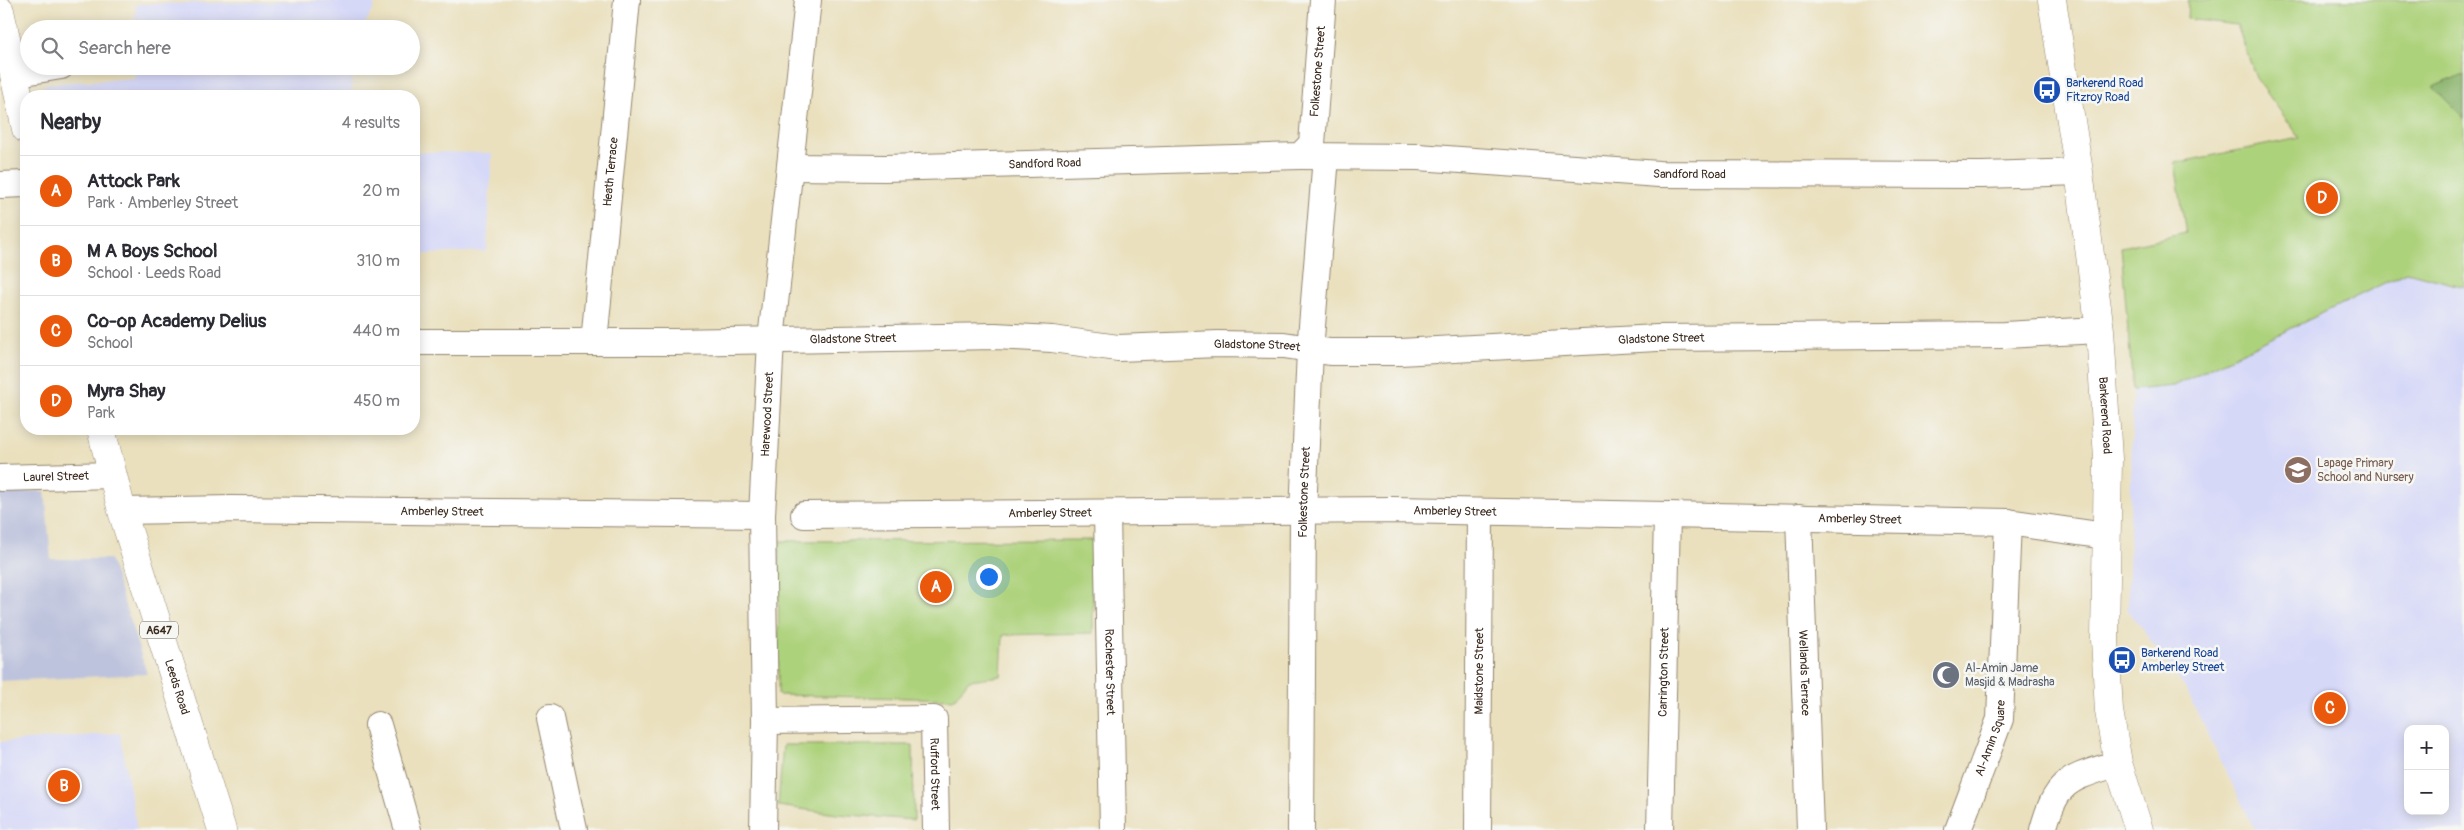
<!DOCTYPE html>
<html lang="en">
<head>
<meta charset="utf-8">
<style>
	:root { --surface:#fff; --page:#f2f2f3; --text:#2b2b33; --muted:#7c7c81; --line:#e1e1e2; --accent:#ea580c }
	body { margin:0; font-family:Pangolin,sans-serif; background:var(--page); color:var(--text) }
	.controls { position:absolute; right:15px; bottom:15px; display:grid; overflow:hidden; border-radius:10px; box-shadow:0 2px 12px #0003 }
	.controls button { width:45px; height:45px; display:grid; place-items:center; padding:0; border:0; border-bottom:1px solid var(--line); background:var(--surface); color:var(--text); font:25px sans-serif }
	.you { position:absolute; left:988px; top:576px; width:18px; height:18px; margin:-12px; border:4px solid #fff; border-radius:50%; background:#1a73e8; box-shadow:0 0 0 8px #1a73e833 }
	.badge { display:grid; place-items:center; width:32px; height:32px; border-radius:50%; background:var(--accent); color:#fff; font-size:16px; font-weight:700 }
	.pin { position:absolute; translate:-50% -50%; border:2px solid #fff; box-shadow:0 1px 5px #0006 }
	.list { margin:0; padding:0; list-style:none }
	h2 { display:flex; justify-content:space-between; align-items:center; height:65px; margin:0; padding:0 20px; font-size:21px }
	h2 small { font-size:16px; font-weight:400; color:var(--muted) }
	.list li { display:grid; grid-template-columns:32px 1fr auto; gap:15px; align-items:center; box-sizing:border-box; height:70px; padding:0 20px; border-top:1px solid var(--line) }
	.list b { display:block; font-size:19px; white-space:nowrap }
	.list p { margin:0; font-size:16px; white-space:nowrap; color:var(--muted) }
	.list em { font-size:16px; font-style:normal; color:var(--muted) }
	.icon { flex:none; width:28px; height:28px; fill:none; stroke:currentColor; stroke-width:2; stroke-linecap:round; stroke-linejoin:round }
	.map { position:relative; flex:none; width:2464px; height:830px; overflow:hidden }
	.search { position:absolute; background:var(--surface); box-shadow:0 2px 12px #0003; left:20px; top:20px; width:400px; height:55px; display:flex; align-items:center; gap:12px; box-sizing:border-box; padding:0 18px; border-radius:28px; color:var(--muted); font-size:19px }
	.panel { position:absolute; background:var(--surface); box-shadow:0 2px 12px #0003; left:20px; top:90px; width:400px; height:345px; border-radius:20px }
	.map>svg:first-child { display:block }
	.built { fill:#d6d8f8; fill-rule:evenodd }
	.industrial { fill:#bec3dd }
	.green { fill:#add27c; stroke:#747e4d }
	.forest { fill:#8ab46c; stroke:#626f45 }
	.lines { fill:none; stroke-linecap:round; stroke-linejoin:round }
	.minor-casing { stroke:#92856e; stroke-width:28 }
	.major-casing { stroke:#92856e; stroke-width:29 }
	.minor { stroke:#fff; stroke-width:26 }
	.major { stroke:#fff; stroke-width:28 }
	.labels { text-anchor:middle; stroke-width:5; stroke-linejoin:round; paint-order:stroke }
	.shield { fill:#f6f6f2; stroke:#73675e; stroke-width:1 }
	.shield-label { font-size:11px; font-weight:bold; fill:#3b2a1e }
	.street-label { font-size:12px; fill:#3b2a1e; stroke:#f6f6f2 }
	.transit-label { font-size:12px; fill:#164399; stroke:#f6f6f2; text-anchor:start }
	.education-label { font-size:12px; fill:#785e54; stroke:#f6f6f2; text-anchor:start }
	.worship-label { font-size:12px; fill:#5b616d; stroke:#f6f6f2; text-anchor:start }
</style>
</head>
<body>
<div class="map">
<svg width="2464" height="830" viewBox="0 0 2464 830">
	<rect width="100%" height="100%" fill="#f6f6f2"/>
	<filter id="ink" filterUnits="userSpaceOnUse"><feTurbulence type="fractalNoise" baseFrequency=".02" numOctaves="2"/><feDisplacementMap in="SourceGraphic" scale="10" xChannelSelector="R" yChannelSelector="G"/><feConvolveMatrix kernelMatrix="1 2 1 2 8 2 1 2 1" color-interpolation-filters="sRGB"/></filter>
	<filter id="wash" filterUnits="userSpaceOnUse"><feTurbulence type="fractalNoise" baseFrequency=".0096" numOctaves="4" result="noise"/><feDisplacementMap in="SourceGraphic" scale="20" xChannelSelector="R" yChannelSelector="G"/><feGaussianBlur stdDeviation="1.12" result="paint"/><feColorMatrix in="noise" values="0 0 0 0 0 0 0 0 0 0 0 0 0 0 0 0 0 1.4 0 .05"/><feComposite in="paint" operator="in"/></filter>
	<g filter="url(#wash)">
		<rect width="100%" height="100%" fill="#eae0bd"/>
		<g class="built">
			<path d="M374 0V8L362 29H135L136 4Z"/>
			<path d="M135 66H353L351 96H48L44 84 135 78Z"/>
			<path d="M414 152 492 153 487 251 414 255Z"/>
			<path d="M2407 272 2464 287V830H2255L2185 688 2128 610 2133 390 2173 386ZM2408 729H2445V811H2408Z"/>
			<path d="M120 733 137 830H0V742Z"/>
		</g>
		<path class="industrial" d="M45 491 51 559H110L147 674 0 681V492Z"/>
		<g class="green">
			<path d="M2188 0H2464V287L2407 272 2173 386 2133 390 2121 247 2186 233 2175 163 2300 138 2256 78 2237 25 2187 19Z"/>
			<path d="M1093 540V633L1003 635 1001 676 969 680 954 699 778 695 779 541Z"/>
			<path d="M783 745H913L914 820 837 814 778 806Z"/>
		</g>
		<path class="forest" d="M2464 74V118L2433 87Z"/>
	</g>
	<g filter="url(#ink)">
		<g class="lines">
			<defs>
				<g id="minor">
					<path d="M13 74 61 66"/>
					<path id="s1" d="M1300 156 1418 157 1659 174 1982 175 2079 172"/>
					<path id="s2" d="M791 167 885 168 1300 156 1312 144 1323 0"/>
					<path d="M0 185 26 184"/>
					<path id="s3" d="M414 342H674L995 336 1052 339 1118 348 1218 344 1284 345 1330 352H1400L1657 338 2004 335 2100 330"/>
					<path id="s4" d="M594 342 627 0"/>
					<path id="s5" d="M0 478 112 475"/>
					<path id="s6" d="M122 511 231 509 762 515"/>
					<path id="s7" d="M1107 513 1113 830"/>
					<path id="s8" d="M804 515 1393 510 1667 515 2008 522 2106 536"/>
					<path id="s9" d="M1799 517 1810 830"/>
					<path d="M550 718 574 830"/>
					<path id="s10" d="M765 721 934 719 936 830"/>
					<path d="M378 725 408 830"/>
					<path id="s11" d="M763 830 765 721 762 515 771 340 808 0"/>
					<path id="s12" d="M1301 830 1303 513 1310 350 1326 157"/>
					<path id="s13" d="M1478 830 1480 512"/>
					<path id="s14" d="M1660 830 1667 515"/>
					<path id="s15" d="M1958 830 2000 719 2008 522"/>
					<path d="M2043 830C2057 778 2070 779 2118 763"/>
				</g>
				<g id="major">
					<path id="s16" d="M2052 0 2079 172 2100 330 2108 459 2105 639 2109 711 2118 763 2139 830"/>
					<path d="M0 11 26 129"/>
					<path id="s17" d="M101 429 122 511 222 830"/>
				</g>
			</defs>
			<use href="#minor" class="minor-casing"/>
			<use href="#major" class="major-casing"/>
			<use href="#minor" class="minor"/>
			<use href="#major" class="major"/>
		</g>
	</g>
	<defs>
		<symbol id="bus-disc" viewBox="-11 -11 22 22"><circle r="9.5" fill="#1a4fb4" stroke="#f6f6f2"/><path d="M-5-6H5V4H4V6H2V4H-2V6H-4V4H-5ZM-3.5-4V0h7V-4ZM-3.5 1.2v1.5H-2V1.2ZM2 1.2v1.5H3.5V1.2Z" fill="#fff"/></symbol>
		<symbol id="school-disc" viewBox="-11 -11 22 22"><circle r="9.5" fill="#8d6e63" stroke="#f6f6f2"/><path d="M0-5L7-2L0 1L-7-2ZM-4 1L0 2.5L4 1V4Q0 6-4 4Z" fill="#fff"/></symbol>
		<symbol id="mosque-disc" viewBox="-11 -11 22 22"><circle r="9.5" fill="#6b7280" stroke="#f6f6f2"/><path d="M3.5-4.9A6 6 0 1 0 3.5 4.9A5 5 0 1 1 3.5-4.9Z" fill="#fff"/></symbol>
	</defs>
	<g fill-rule="evenodd">
		<use href="#bus-disc" x="2031" y="74" width="32" height="32"/>
		<use href="#school-disc" x="2282" y="454" width="32" height="32"/>
		<use href="#bus-disc" x="2106" y="644" width="32" height="32"/>
		<use href="#mosque-disc" x="1930" y="659" width="32" height="32"/>
	</g>
	<g class="labels">
		<rect class="shield" x="140" y="621.5" width="38" height="17" rx="4"/>
		<g class="shield-label">
			<text x="159" y="634">A647</text>
		</g>
		<g class="street-label">
			<text dy="4" stroke="none"><textPath href="#s2" startOffset="599">Folkestone Street</textPath></text>
			<text dy="4" stroke="none"><textPath href="#s2" startOffset="254">Sandford Road</textPath></text>
			<text dy="4" stroke="none"><textPath href="#s4" startOffset="171">Heath Terrace</textPath></text>
			<text dy="4" stroke="none"><textPath href="#s1" startOffset="390">Sandford Road</textPath></text>
			<text dy="4" stroke="none"><textPath href="#s3" startOffset="439">Gladstone Street</textPath></text>
			<text dy="4" stroke="none"><textPath href="#s3" startOffset="1249">Gladstone Street</textPath></text>
			<text dy="4" stroke="none"><textPath href="#s3" startOffset="844">Gladstone Street</textPath></text>
			<text dy="4" stroke="none"><textPath href="#s11" startOffset="416">Harewood Street</textPath></text>
			<text dy="4" stroke="none"><textPath href="#s16" startOffset="419">Barkerend Road</textPath></text>
			<text dy="4" stroke="none"><textPath href="#s5" startOffset="56">Laurel Street</textPath></text>
			<text dy="4" stroke="none"><textPath href="#s12" startOffset="338">Folkestone Street</textPath></text>
			<text dy="4" stroke="none"><textPath href="#s6" startOffset="320">Amberley Street</textPath></text>
			<text dy="4" stroke="none"><textPath href="#s8" startOffset="651">Amberley Street</textPath></text>
			<text dy="4" stroke="none"><textPath href="#s8" startOffset="246">Amberley Street</textPath></text>
			<text dy="4" stroke="none"><textPath href="#s8" startOffset="1056">Amberley Street</textPath></text>
			<text dy="4" stroke="none"><textPath href="#s13" startOffset="159">Maidstone Street</textPath></text>
			<text dy="4" stroke="none"><textPath href="#s7" startOffset="159">Rochester Street</textPath></text>
			<text dy="4" stroke="none"><textPath href="#s14" startOffset="158">Carrington Street</textPath></text>
			<text dy="4" stroke="none"><textPath href="#s9" startOffset="156">Wellands Terrace</textPath></text>
			<text dy="4" stroke="none"><textPath href="#s17" startOffset="269">Leeds Road</textPath></text>
			<text dy="4" stroke="none"><textPath href="#s15" startOffset="98">Al-Amin Square</textPath></text>
			<text dy="4" stroke="none"><textPath href="#s10" startOffset="224">Rufford Street</textPath></text>
		</g>
		<g class="transit-label">
			<text x="2066" y="87">Barkerend Road<tspan x="2066" dy="14">Fitzroy Road</tspan></text>
			<text x="2141" y="657">Barkerend Road<tspan x="2141" dy="14">Amberley Street</tspan></text>
		</g>
		<g class="education-label">
			<text x="2317" y="467">Lapage Primary<tspan x="2317" dy="14">School and Nursery</tspan></text>
		</g>
		<g class="worship-label">
			<text x="1965" y="672">Al-Amin Jame<tspan x="1965" dy="14">Masjid &amp; Madrasha</tspan></text>
		</g>
	</g>
</svg>
<div class="controls">
<button>+</button>
<button>−</button>
</div>
<div class="you"></div>
<div class="pin badge" style="left:936px;top:587px">A</div>
<div class="pin badge" style="left:64px;top:786px">B</div>
<div class="pin badge" style="left:2330px;top:708px">C</div>
<div class="pin badge" style="left:2322px;top:198px">D</div>
<div class="search"><svg class="icon" aria-label="search" viewBox="0 0 24 24"><circle cx="10" cy="10" r="6"/><path d="M15 15l6 6"/></svg>Search here</div>
<section class="panel">
<h2>Nearby<small>4 results</small></h2>
<ul class="list">
<li><span class="badge">A</span><div><b>Attock Park</b><p>Park · Amberley Street</p></div><em>20 m</em></li>
<li><span class="badge">B</span><div><b>M A Boys School</b><p>School · Leeds Road</p></div><em>310 m</em></li>
<li><span class="badge">C</span><div><b>Co-op Academy Delius</b><p>School</p></div><em>440 m</em></li>
<li><span class="badge">D</span><div><b>Myra Shay</b><p>Park</p></div><em>450 m</em></li>
</ul>
</section>
</div>
</body>
</html>
